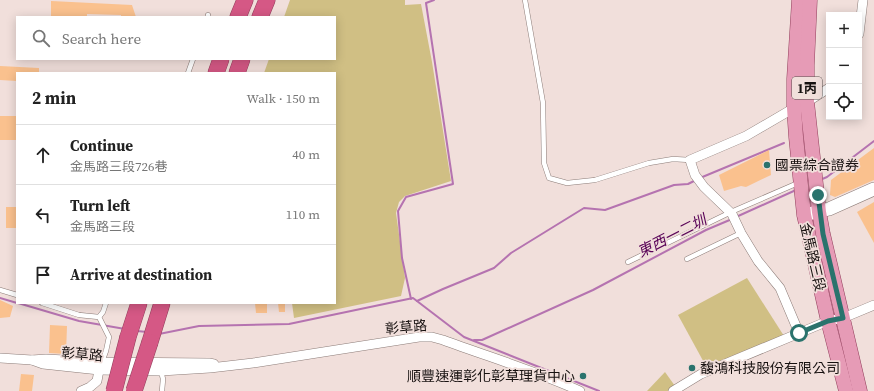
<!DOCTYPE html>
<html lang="en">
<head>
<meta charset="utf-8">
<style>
	:root { --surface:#fff; --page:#f6f6f6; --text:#222; --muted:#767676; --line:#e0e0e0 }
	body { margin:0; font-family:"Source Serif 4","Noto Sans TC",serif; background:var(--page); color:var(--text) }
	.controls { position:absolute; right:12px; top:12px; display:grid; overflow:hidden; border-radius:0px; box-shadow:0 2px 10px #0003 }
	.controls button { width:36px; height:36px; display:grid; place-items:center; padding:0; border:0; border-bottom:1px solid var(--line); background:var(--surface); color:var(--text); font:20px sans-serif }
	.stop { position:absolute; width:12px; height:12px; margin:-9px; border:3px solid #2a736d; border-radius:50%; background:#fff }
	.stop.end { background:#2a736d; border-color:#fff; box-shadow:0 1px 4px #0008 }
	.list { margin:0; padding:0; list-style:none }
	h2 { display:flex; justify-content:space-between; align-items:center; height:52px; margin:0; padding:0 16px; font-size:17px }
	h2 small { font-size:13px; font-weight:400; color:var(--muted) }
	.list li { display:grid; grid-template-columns:26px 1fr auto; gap:12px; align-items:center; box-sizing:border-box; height:60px; padding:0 16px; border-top:1px solid var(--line) }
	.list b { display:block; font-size:15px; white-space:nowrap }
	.list p { margin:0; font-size:13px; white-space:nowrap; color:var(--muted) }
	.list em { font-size:13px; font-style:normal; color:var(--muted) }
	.icon { flex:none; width:22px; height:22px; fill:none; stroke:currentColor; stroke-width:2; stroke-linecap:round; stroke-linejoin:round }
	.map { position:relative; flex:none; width:874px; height:391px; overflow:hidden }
	.search { position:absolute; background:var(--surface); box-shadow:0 2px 10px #0003; left:16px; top:16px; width:320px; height:44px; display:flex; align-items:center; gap:10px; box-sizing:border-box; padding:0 14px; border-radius:0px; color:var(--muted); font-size:15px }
	.panel { position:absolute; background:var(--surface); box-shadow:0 2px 10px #0003; left:16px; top:72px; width:320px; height:232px; border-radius:0px }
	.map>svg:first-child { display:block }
	.green { fill:#d0bf84 }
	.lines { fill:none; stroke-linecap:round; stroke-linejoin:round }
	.stream { stroke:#b573b0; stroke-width:2 }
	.building { fill:#fac18e }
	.lane-casing { stroke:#8c7c78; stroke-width:5.5 }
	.street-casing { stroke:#8c7c78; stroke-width:10 }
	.secondary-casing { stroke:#8c7c78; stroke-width:14 }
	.primary-casing { stroke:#923f5c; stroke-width:15 }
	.highway-casing { stroke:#923f5c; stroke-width:17 }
	.lane { stroke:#fff; stroke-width:4.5 }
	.street { stroke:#fff; stroke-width:9 }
	.secondary { stroke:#fff; stroke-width:13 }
	.primary { stroke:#e69bb6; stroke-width:14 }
	.highway { stroke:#d55885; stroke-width:16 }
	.highway-bridge-casing { stroke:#923f5c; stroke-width:17; stroke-linecap:butt }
	.highway-bridge { stroke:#d55885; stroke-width:16 }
	.route { stroke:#2a736d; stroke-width:5 }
	.poi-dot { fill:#2a736d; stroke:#f1dfdb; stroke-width:1.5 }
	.labels { text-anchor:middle; stroke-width:3.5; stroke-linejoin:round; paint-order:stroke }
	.shield { fill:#f1dfdb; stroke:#584f4d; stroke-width:1 }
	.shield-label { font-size:13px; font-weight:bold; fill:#171110 }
	.poi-label { font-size:14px; fill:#171110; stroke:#f1dfdb; text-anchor:start }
	.street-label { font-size:14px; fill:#171110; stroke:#f1dfdb }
	.water-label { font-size:15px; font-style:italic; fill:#570056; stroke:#f1dfdb }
</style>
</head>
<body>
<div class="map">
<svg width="874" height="391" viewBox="0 0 874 391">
	<rect width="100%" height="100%" fill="#f1dfdb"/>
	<g class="green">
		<path d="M290 0H405V5L421 4 432 62 451 181 405 196 399 202 396 213 405 278 401 296 294 318 292 303H335V73H264L269 59H335V17H284Z"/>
		<path d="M747 278 784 336 707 368 678 315Z"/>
		<path d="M665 372 675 386 669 391H647Z"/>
	</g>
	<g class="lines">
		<g class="stream">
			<path d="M700 178 784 143"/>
			<path d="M820 180 827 177 874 141"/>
			<path d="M736 217 796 190"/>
			<path d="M0 298 17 303"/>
			<path d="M411 299 402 258 398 211 406 197 453 184 426 3 434 0"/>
			<path d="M417 301 443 289 494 268 511 253 584 208 605 210 674 185 688 184 696 180"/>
			<path d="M18 303 79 321 125 329"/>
			<path d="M137 331 147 332"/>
			<path d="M159 334 199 326 289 324 413 298 464 337 599 391"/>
			<path d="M474 340H482L593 290 706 230 732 219"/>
		</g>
	</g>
	<g class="building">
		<path d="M51 1 132 5 136 17H121V15L87 14V17L71 16V17H51Z"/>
		<path d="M0 66 39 68V73H17V81L0 80Z"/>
		<rect x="0" y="116" width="17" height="24"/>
		<path d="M874 148V180L835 197 830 195 831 180Z"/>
		<path d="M769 150 771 175 746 187 741 186 724 191 719 175Z"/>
		<path d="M874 202V243L857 212Z"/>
		<rect x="6" y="207" width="11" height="21"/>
		<path d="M0 300 13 306 10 317 0 318Z"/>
		<path d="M255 303H267V313H256Z"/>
		<path d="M278 303H285V312H279Z"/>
		<path d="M50 325 67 326 66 354 49 353Z"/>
		<path d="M21 374 34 375 32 391H19Z"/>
	</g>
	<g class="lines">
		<defs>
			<g id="lane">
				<path d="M525 0 543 103 544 163 549 178 567 183 595 180 649 163 673 159 690 160"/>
				<path d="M208 17V15"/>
				<path d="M188 73 193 59"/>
				<path d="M687 259 741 233"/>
				<path d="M628 262 731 212 798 183"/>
				<path d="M0 290 17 295"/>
				<path d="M42 303 79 315 99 317"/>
				<path d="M102 362 106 351 109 337 99 317 103 312 106 303"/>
				<path d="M161 371 163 379 162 391"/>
			</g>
			<g id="street">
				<path d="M859 34 863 0"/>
				<path d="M799 333 780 288 758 261 741 233 732 214 704 187 695 175 690 160 746 136 794 108 807 102 829 88"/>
				<path d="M0 358 32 360 46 359 102 362 209 363 214 364"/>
				<path d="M32 360 43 364 99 370 161 371 210 368 253 363 419 337H432L443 340C489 357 536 371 580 391"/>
				<path d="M81 391 90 387 97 381 99 370"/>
				<path d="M673 391 701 374 828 321 843 318 874 305"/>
			</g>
			<path id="secondary" d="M804 215 829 209 874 189"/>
			<g id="primary">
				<path d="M799 0 794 79V108L796 137 804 215 828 321 846 391"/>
				<path d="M810 0 807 65V102L819 212 823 234 860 391"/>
			</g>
			<g id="highway">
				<path d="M238 17 245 0"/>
				<path d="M260 17 267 0"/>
				<path d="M216 73 221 59"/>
				<path d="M237 73 242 59"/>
				<path d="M128 337 139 303"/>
				<path d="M150 342 162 303"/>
			</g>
		</defs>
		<use href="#lane" class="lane-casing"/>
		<use href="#street" class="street-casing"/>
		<use href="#secondary" class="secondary-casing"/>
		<use href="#primary" class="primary-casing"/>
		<use href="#highway" class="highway-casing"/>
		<use href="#lane" class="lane"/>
		<use href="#street" class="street"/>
		<use href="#secondary" class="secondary"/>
		<use href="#primary" class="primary"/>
		<use href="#highway" class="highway"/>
		<defs>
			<g id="highway-bridge">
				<path d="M114 391 128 337"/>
				<path d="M134 391 150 342"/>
			</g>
		</defs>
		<use href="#highway-bridge" class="highway-bridge-casing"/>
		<use href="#highway-bridge" class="highway-bridge"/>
	</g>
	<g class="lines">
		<path class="route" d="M799 333 828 321 843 318 823 234 818 195"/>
	</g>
	<g class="poi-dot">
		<circle cx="767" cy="165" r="4"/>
		<circle cx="692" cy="368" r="4"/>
		<circle cx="583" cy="376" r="4"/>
	</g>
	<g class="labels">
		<rect class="shield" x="792" y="77" width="30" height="22" rx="3"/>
		<g class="shield-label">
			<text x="807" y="93">1丙</text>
		</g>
		<g class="poi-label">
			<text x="775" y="170">國票綜合證券</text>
			<text x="700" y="373">馥鴻科技股份有限公司</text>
			<text x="575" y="381" text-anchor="end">順豐速運彰化彰草理貨中心</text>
		</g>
		<g class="street-label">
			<text transform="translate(813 257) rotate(77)" y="5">金馬路三段</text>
			<text transform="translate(406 327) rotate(-5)" y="5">彰草路</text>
			<text transform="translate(82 354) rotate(5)" y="5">彰草路</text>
		</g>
		<g class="water-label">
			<text transform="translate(672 236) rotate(-27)" y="5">東西一二圳</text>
		</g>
	</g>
</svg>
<div class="controls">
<button>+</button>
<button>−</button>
<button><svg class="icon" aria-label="locate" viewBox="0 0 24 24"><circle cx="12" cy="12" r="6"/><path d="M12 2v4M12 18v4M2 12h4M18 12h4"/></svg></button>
</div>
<div class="stop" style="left:799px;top:333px"></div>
<div class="stop end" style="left:818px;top:195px"></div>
<div class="search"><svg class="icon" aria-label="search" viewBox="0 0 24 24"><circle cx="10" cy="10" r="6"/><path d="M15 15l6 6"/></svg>Search here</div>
<section class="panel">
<h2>2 min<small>Walk · 150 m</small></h2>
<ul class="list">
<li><svg class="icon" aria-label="ahead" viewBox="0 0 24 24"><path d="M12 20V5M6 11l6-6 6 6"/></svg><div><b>Continue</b><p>金馬路三段726巷</p></div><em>40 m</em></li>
<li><svg class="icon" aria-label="left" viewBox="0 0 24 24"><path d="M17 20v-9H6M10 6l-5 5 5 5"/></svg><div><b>Turn left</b><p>金馬路三段</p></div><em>110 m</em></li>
<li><svg class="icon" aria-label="arrive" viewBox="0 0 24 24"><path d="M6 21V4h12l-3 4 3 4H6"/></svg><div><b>Arrive at destination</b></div></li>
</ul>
</section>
</div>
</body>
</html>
